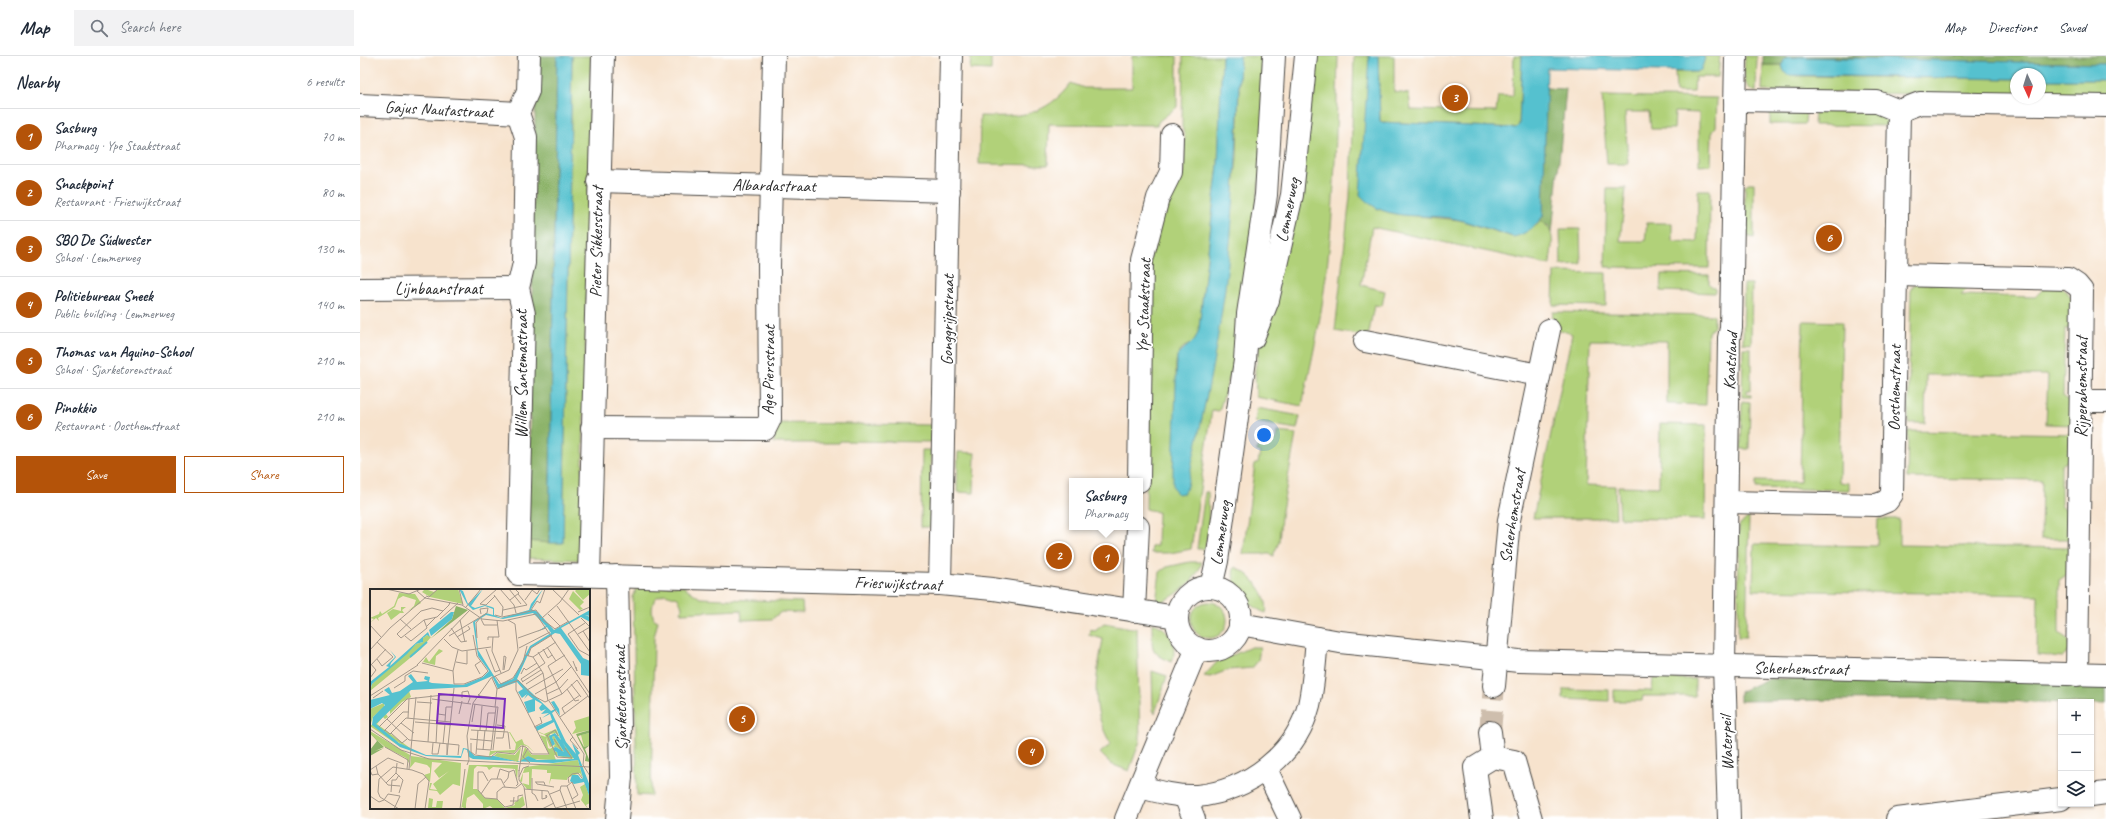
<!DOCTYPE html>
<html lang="en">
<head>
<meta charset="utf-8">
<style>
	:root { --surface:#fff; --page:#f2f2f3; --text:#1f2937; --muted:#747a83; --line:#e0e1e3; --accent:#b45309 }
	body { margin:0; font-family:Caveat,sans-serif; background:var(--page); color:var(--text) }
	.controls { position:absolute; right:12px; bottom:12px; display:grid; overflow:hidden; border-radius:0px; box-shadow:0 1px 3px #0004 }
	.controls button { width:36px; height:36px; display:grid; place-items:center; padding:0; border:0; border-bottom:1px solid var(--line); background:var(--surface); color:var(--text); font:20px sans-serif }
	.compass { position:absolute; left:1650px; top:12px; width:36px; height:36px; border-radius:50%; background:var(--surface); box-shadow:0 1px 3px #0004; rotate:176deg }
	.you { position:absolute; left:904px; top:379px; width:14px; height:14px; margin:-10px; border:3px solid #fff; border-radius:50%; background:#1a73e8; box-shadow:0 0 0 6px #1a73e833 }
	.badge { display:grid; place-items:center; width:26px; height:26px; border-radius:50%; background:var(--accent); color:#fff; font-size:13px; font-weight:700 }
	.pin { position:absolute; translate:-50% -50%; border:2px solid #fff; box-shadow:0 1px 4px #0006 }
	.popup { position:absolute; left:709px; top:422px; width:74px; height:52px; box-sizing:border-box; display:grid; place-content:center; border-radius:0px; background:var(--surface); filter:drop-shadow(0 1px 3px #0005); font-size:13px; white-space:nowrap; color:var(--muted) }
	.popup b { font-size:15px; color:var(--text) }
	.popup::after { content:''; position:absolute; left:50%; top:100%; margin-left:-8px; border:8px solid transparent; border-top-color:var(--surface) }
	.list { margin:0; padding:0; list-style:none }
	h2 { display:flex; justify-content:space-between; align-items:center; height:52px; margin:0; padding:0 16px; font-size:17px }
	h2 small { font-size:13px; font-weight:400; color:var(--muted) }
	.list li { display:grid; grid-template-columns:26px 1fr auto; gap:12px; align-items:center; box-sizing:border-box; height:56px; padding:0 16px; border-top:1px solid var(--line) }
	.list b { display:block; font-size:15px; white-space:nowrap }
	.list p { margin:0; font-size:13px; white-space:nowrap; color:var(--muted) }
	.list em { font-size:13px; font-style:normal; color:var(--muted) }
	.actions { display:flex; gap:8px; padding:12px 16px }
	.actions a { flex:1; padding:9px 0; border:1px solid var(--accent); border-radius:0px; text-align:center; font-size:14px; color:var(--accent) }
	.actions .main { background:var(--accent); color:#fff }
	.icon { flex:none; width:22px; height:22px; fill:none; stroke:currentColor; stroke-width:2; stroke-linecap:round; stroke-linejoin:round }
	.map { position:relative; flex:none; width:1746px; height:763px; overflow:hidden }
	header { display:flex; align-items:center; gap:24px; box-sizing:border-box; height:56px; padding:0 20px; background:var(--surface); border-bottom:1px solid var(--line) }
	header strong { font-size:19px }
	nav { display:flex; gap:22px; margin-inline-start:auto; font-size:14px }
	.search { width:280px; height:36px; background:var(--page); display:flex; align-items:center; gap:10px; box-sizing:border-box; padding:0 14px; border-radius:0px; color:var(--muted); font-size:15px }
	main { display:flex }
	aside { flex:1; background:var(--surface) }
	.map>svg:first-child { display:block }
	.green { fill:#b1d179; stroke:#6e7e52 }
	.forest { fill:#8cb369; stroke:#5c6f4a }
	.water { fill:#55c1cf; stroke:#40767d }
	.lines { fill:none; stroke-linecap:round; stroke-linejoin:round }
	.minor-tunnel { stroke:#cebead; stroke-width:22; stroke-dasharray:22 11; stroke-linecap:butt }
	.minor-casing { stroke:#4a4743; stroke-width:24 }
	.major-casing { stroke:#4a4743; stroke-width:24 }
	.minor { stroke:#fff; stroke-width:22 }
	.major { stroke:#fff; stroke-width:22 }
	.labels { text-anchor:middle; stroke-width:3.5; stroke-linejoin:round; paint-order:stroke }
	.street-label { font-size:17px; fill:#2b2b2b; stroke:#fff }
	.inset-river { fill:none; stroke:#55c1cf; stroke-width:2 }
	.inset-road { fill:none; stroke:#a5998c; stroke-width:1 }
	.view { fill:#7b2cbf; fill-opacity:0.15; stroke:#7b2cbf; stroke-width:2 }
	.inset-edge { fill:none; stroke:#2b2b2b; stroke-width:2 }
</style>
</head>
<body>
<header>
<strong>Map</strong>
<div class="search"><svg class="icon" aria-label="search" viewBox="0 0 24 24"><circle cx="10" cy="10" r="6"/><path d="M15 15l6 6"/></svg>Search here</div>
<nav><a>Map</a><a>Directions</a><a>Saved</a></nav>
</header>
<main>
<aside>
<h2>Nearby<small>6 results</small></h2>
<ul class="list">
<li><span class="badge">1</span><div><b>Sasburg</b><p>Pharmacy · Ype Staakstraat</p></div><em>70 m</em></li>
<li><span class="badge">2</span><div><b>Snackpoint</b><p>Restaurant · Frieswijkstraat</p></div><em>80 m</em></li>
<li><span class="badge">3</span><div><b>SBO De Súdwester</b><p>School · Lemmerweg</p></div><em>130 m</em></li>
<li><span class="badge">4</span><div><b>Politiebureau Sneek</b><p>Public building · Lemmerweg</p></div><em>140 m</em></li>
<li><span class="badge">5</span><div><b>Thomas van Aquino-School</b><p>School · Sjarketorenstraat</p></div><em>210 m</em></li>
<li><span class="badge">6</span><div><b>Pinokkio</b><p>Restaurant · Oosthemstraat</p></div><em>210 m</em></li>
</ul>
<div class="actions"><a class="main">Save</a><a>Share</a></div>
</aside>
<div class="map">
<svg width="1746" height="763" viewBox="0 0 1746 763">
	<rect width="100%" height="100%" fill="#fff"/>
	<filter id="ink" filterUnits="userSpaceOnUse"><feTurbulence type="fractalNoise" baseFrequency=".025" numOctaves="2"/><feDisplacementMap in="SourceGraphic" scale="8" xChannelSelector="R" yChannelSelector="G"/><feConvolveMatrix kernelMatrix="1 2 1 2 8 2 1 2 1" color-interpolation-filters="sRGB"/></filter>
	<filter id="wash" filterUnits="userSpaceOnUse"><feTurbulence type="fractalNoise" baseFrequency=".012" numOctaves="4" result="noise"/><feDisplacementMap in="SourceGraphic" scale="16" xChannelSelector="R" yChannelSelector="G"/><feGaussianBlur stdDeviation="0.9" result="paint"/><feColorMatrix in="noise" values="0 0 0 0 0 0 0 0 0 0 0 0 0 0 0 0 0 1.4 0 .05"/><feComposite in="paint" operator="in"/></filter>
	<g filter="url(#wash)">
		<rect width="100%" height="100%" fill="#f7e3cd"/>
		<g class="green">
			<path d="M212 0H231L221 504 167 502 168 485 203 487Z"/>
			<path d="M611 0H631V14L610 13Z"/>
			<path d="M772 0H817V51L799 65 797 69 689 68 688 109 619 108 620 60C660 61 685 61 711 27L724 32H772Z"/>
			<path d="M823 0H862L858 109 839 272C834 296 825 283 818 299 809 316 830 373 835 393L864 238 877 101 880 0H910L906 78 873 310 859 355 852 354 831 493 810 497H791L792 490H797L798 456 786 453 790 202 804 146 823 119 825 82 822 71Z"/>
			<path d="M952 0H978C976 83 975 167 962 249 957 283 949 316 942 350L896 341 895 314Z"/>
			<path d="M994 0H1009L1007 57 1001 119 1016 152 1036 158 1099 164 1153 181 1177 169 1180 164C1198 176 1191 190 1190 209L1012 171 1001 229 1025 235 1022 250 1014 249 1009 277 1004 280 975 275 990 141Z"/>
			<path d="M1018 0H1034V36L1049 38 1051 54 1136 56 1138 40H1153L1154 0H1162L1159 69 1156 72 1020 66Z"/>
			<path d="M1342 0H1360L1358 21H1335L1334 36H1316L1315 16H1337L1345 2Z"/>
			<path d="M1385 0H1397L1396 36C1380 30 1385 14 1385 0Z"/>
			<path d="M1403 9H1422L1423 13 1436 20 1656 23V40L1402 35Z"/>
			<path d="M1680 24H1746V42L1680 40Z"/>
			<path d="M1242 40 1357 42 1356 71 1352 75 1351 109 1339 110V57L1315 56 1314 73H1291L1289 56H1265L1268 108H1247Z"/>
			<path d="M1410 54 1446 55 1445 68H1410Z"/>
			<path d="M1455 55 1518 56 1531 70 1454 69Z"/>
			<path d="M1388 127H1394V182L1385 180V130Z"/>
			<path d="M1247 132H1266L1260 185H1285L1287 167H1312V185L1337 186 1338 134H1350L1349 212 1245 211Z"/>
			<path d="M1200 173H1220L1221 208 1201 209Z"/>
			<path d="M1194 216 1246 217V250L1193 249Z"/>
			<path d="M1302 218 1349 219V228L1355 233V237L1301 235Z"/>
			<path d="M1557 227 1612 228 1601 239 1675 241 1686 230H1700L1717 246V273H1705L1703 341 1715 349V369L1686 368 1688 319H1566L1565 367H1548L1551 232Z"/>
			<path d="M1384 228H1392L1391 288 1383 287Z"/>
			<path d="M1193 256 1354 259V271L1348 276 1346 349 1307 348V285L1230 284 1226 429 1255 430 1256 462H1173L1212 278 1191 271Z"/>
			<path d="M1443 265 1482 266 1479 426 1489 427V434L1396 432V425L1440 426Z"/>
			<path d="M1383 292H1391V334H1387V338L1391 339V341H1382Z"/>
			<path d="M1382 345 1390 346 1389 393H1381Z"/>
			<path d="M897 352 940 360 937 373 895 366Z"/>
			<path d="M415 367 572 369V386L480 385 479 387H414Z"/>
			<path d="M1300 368 1346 369 1345 464 1260 462 1258 430 1299 431Z"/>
			<path d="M1548 375 1715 378 1714 402 1701 409V450L1712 459V483H1681L1682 424 1547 422Z"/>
			<path d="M917 376 936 378 921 460 919 486 913 500 910 498H883L895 407H898L900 396 897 395 899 381 916 384Z"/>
			<path d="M562 394H571L570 471H561Z"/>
			<path d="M598 396 615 397 614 437 597 436Z"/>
			<path d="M845 436H848L849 470 845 493H837Z"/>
			<path d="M1389 461 1386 581H1378L1379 472 1380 468Z"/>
			<path d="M1518 463H1539V489L1712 492 1711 516 1699 524V577L1709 584 1710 595 1703 601 1677 599 1678 539 1393 534 1394 488 1517 490Z"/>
			<path d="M830 506H842C837 525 814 543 796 547L800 516 807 511Z"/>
			<path d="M875 511C891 518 910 539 906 557 892 553 866 527 875 511Z"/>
			<path d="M286 529 323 530 340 542 442 546 443 557 421 556 412 563 382 564 381 554 321 557 322 551 318 542 305 538 295 542C292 550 291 555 294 563L298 565 294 581 291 740 277 739 273 541 277 532Z"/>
			<circle cx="849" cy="564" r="18"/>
			<path d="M744 567 777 573 780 685 769 715 751 708 740 697 751 688C729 651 736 623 743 583L729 579 730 573 735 574Z"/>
			<path d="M792 567C810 571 818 590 812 606 787 596 793 591 792 567Z"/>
			<path d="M891 591H900L898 605 892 612 868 614 850 621 844 620 857 606Z"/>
			<path d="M792 615 807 620 795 657 793 654Z"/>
			<path d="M1293 622 1335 623V640H1283L1282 645H1254V634L1292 635Z"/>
			<path d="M1203 633 1249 634V645L1203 643Z"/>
		</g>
		<g class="forest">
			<path d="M176 0H197L189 487 168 485Z"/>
			<path d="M1403 0H1746V8L1440 1 1425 3 1422 9H1403Z"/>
			<path d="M1186 32 1206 33 1192 177 1189 170 1180 164 1183 160Z"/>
			<path d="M1574 620 1746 625V648L1574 643 1380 645V636L1407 623Z"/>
		</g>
		<g class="water">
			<path d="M197 0H212L203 487H189Z"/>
			<path d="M862 0H880C877 80 875 160 864 240 855 305 841 369 826 434L824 437 817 438 813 430V415L817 300C827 287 835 290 839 272L858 109Z"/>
			<path d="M1009 0H1018L1020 66 1156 72 1159 69 1162 0H1342L1345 2 1341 14 1336 16 1187 12 1183 160C1176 170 1165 179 1153 181 1135 175 1118 169 1100 164 1065 155 1027 169 1000 139Z"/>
			<path d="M1440 1 1746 8V24H1680V18H1656V23L1427 19C1422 13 1421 10 1425 2Z"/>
		</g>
	</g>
	<g filter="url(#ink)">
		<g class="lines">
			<path class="minor-tunnel" d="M1130 676 1134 630"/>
			<defs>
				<g id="minor">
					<path d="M169 0 168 35 158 57 166 81 164 207 158 232 164 258 158 518 580 528 633 533 817 561"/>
					<path d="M1375 44 1517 46 1539 55 1560 47 1746 50"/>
					<path d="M0 49 158 57"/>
					<path d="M238 125 589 135"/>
					<path d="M1536 219 1708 223 1717 229 1722 235 1717 619"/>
					<path d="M0 233 158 232"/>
					<path d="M1005 285 1179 319"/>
					<path d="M1722 345H1746"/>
					<path d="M232 372 405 373 410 363 409 210 414 0"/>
					<path d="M779 425 782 204 798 142 811 116 812 79"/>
					<path d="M1367 446 1517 449 1527 445 1532 438 1539 55"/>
					<path d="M229 519 243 0"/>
					<path d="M257 520 261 721 257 763"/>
					<path d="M580 528 591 0"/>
					<path d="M774 555 778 471"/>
					<path d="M880 568 980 586 1159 605 1746 619"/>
					<path d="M1134 630 1149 464 1189 274"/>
					<path d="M1130 676 1133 701 1154 705 1171 763"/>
					<path d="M906 713 930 763"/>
					<path d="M780 731C799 736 818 741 837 740 888 735 936 699 949 649 954 627 955 604 957 582"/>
					<path d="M1731 739 1746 737"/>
					<path d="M825 740 834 763"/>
					<path d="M1122 763 1115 712 1133 701"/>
					<path d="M1369 763 1364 610 1369 282 1371 272 1376 0"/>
					<path d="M1537 763 1701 743"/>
				</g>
				<g id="major">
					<path d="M893 282 908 244 932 139 946 0"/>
					<path d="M851 531 857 505 885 304 888 258 906 139 914 0"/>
					<circle cx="849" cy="563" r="32"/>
					<path d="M766 763 837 592"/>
				</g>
			</defs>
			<use href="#minor" class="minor-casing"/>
			<use href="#major" class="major-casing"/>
			<use href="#minor" class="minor"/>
			<use href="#major" class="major"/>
		</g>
	</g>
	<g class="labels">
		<g class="street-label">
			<text transform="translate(79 53) rotate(3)" y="6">Gajus Nautastraat</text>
			<text transform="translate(414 129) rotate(1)" y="6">Albardastraat</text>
			<text transform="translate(927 154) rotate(-79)" y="6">Lemmerweg</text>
			<text transform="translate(236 186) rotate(-89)" y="6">Pieter Sikkesstraat</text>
			<text x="79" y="238">Lijnbaanstraat</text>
			<text transform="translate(783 250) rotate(-88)" y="6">Ype Staakstraat</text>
			<text transform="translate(587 264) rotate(-89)" y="6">Gonggrijpstraat</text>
			<text transform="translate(1370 305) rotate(-87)" y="6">Kaatsland</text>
			<text transform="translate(408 314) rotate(-89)" y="6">Age Piersstraat</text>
			<text transform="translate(161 318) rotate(-90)" y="6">Willem Santemastraat</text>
			<text transform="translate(1721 331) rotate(-90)" y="6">Rijperahemstraat</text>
			<text transform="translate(1534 332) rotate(-89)" y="6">Oosthemstraat</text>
			<text transform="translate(1152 460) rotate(-81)" y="6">Scherhemstraat</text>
			<text transform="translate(860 477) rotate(-82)" y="6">Lemmerweg</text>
			<text transform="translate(538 527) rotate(2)" y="6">Frieswijkstraat</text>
			<text transform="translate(1441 612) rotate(1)" y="6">Scherhemstraat</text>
			<text transform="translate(260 642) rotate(-91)" y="6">Sjarketorenstraat</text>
			<text transform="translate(1366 687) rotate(-92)" y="6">Waterpeil</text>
		</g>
	</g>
	<g transform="translate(10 533)">
		<rect width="220" height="220" fill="#f7e3cd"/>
		<path d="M55 0 64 3 69 0H88L93 15 60 8 52 3ZM207 0H219L220 5 213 11 205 2ZM203 2 214 13 210 17 213 20 210 21 199 10ZM29 4 45 5 51 14 38 22 44 17 46 11 33 7 28 10 25 18 8 29 9 32 6 29 0 34 4 30 0 29 9 25 10 22 12 25 24 17ZM31 18H36L32 21 34 24H30L21 31 17 24 23 20 31 22ZM57 46 61 48 51 60 0 102 2 95 46 55 53 53V49ZM69 60 73 62 66 67 65 76 53 73 56 68 59 73ZM39 102 41 108 32 113 20 125V121L16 125 18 128 15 130 13 128 7 135 40 159V160L17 147 5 135 6 132ZM14 114V118L3 128 0 137 3 135 32 159 0 137V120ZM220 127V141L202 145 206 139 204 132ZM186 140 191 151 186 144 180 145 183 157 185 155 182 148 184 147 194 163 186 158 183 159 184 162 187 163 188 167 198 164 193 154 204 168 202 170 184 166 186 171H183L162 170 158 167 150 173 155 158 162 166H179L170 146 176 148 178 159 180 160 186 156 180 158 175 146 170 144 167 142 174 145ZM0 142 40 166 39 174 36 169 15 158 0 145ZM139 143H140L146 153 152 150 154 155 158 157 165 164 157 157 151 156 144 164 126 163 119 167 120 162 145 161 146 155ZM219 144 220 156 214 158 211 146ZM151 158 148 173 124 167 127 164 145 166ZM41 167 91 174 90 197 83 195 70 206 67 202 59 201 60 194H62L60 200 67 201 63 195 79 182 69 189 64 182 72 174 62 173 60 193 54 186 60 184V179L57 176 45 173 40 179ZM208 171 213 190 210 184 197 189 198 184 197 191 181 190 179 196 181 184H177V181L162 180 161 200H157L152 194 159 196V183L153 184 152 193 150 192 155 178ZM99 176H148L147 192 145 180 123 178 119 181 117 178 107 177 104 180 103 200H107L115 209 127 210 135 219 145 216 144 214 153 207 155 216 149 220H124L120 217 113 220V215L104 205 97 209 96 215V211V220L92 218 91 220ZM215 195 220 209V214L216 216 218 220 211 211 213 206 210 198ZM59 209 63 210 62 218H66L67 212H73L72 220 58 219Z" fill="#b1d179"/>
		<path d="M86 17 98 21 60 50 82 30ZM220 141V148L219 144 208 147 214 158 220 156 215 160 220 173 215 172 216 166 206 145ZM2 146 14 158 5 162 14 159 0 167V161L7 152Z" fill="#8cb369"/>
		<path d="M89 0 93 2 98 15 113 0 101 17 105 19 115 16 122 18 124 19V26L131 29 159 21 161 15 173 0 161 20 168 23 184 41 220 21V27L215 26 220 28V33L211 28 191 39 213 69 220 72V87L211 86V75L190 45 185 44 161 59 147 90 181 122 185 120 181 113 184 112 189 120 190 127 186 121 182 124 196 153 206 165 202 154 210 164 208 166 220 197V209L214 193 204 195 200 192 202 186H208L211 190 213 189 208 171 183 174 103 170 99 168 97 161 94 160 91 169 56 167 30 158 2 136 3 128 15 116 12 114 0 120V111L20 106 14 101 19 98 22 104 30 102 43 93 38 87 41 85 47 93 58 92 54 90 55 87 60 88 59 93 62 94 93 96 113 88 119 82 108 67 103 33 116 24 123 26V20L115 17 103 21 97 15ZM163 24 176 37 167 43 177 38 181 44 160 57 143 90 129 95 108 61 105 33 116 26 133 30ZM122 87 128 100 147 93 153 100 148 103 152 109 157 105 154 110 158 106 163 110 154 113 158 124 165 122V111L172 115 169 119 171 122 176 120 171 125 179 124 172 129 180 125 182 131 165 138 167 142 184 133 191 151 185 144 179 147 182 157 185 155 182 148 184 147 194 163 186 158 183 159 184 162 187 163 188 167 201 168 193 154 204 170 167 171 158 167 149 173 124 167H105L98 160 93 159 91 167 56 166 29 154 6 135 41 101 97 98ZM81 23H84L82 30 61 47 59 41ZM58 43 60 48 57 46 53 49V53L46 55 37 65 2 95 0 101V93L19 78 16 77 25 68 20 61 26 68 21 74 20 77Z" fill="#55c1cf" fill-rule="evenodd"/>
		<path class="inset-river" d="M40 68 57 53"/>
		<path class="inset-road" d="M16 0 39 5 51 0M89 0 93 16M130 0 144 16 146 24M139 0 151 15M182 0 209 26M162 1 167 5 170 0M47 2 55 9 92 16 112 30 133 32 166 25 220 105M148 5 157 16M124 6 133 18 132 27M56 7 59 8 68 0M125 7 116 16 110 15 127 0M140 11 149 4 145 0M155 11 163 0M187 17 220 63M96 18 111 0M133 21 157 16M161 21 167 12 170 14 175 0M73 22 62 19 51 22 27 45 31 49 54 31 67 28 79 16 80 13M208 23 220 18M178 25 190 37M125 26 132 28 166 21 171 29M172 29 190 13 199 0M211 29 220 38M30 30 41 40M70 30 88 14M111 30 114 36H127M172 30 185 40 199 32M90 31 95 53M215 34 198 45 209 61 220 67M0 36 11 48M57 37 66 28M81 39 91 53 97 52M213 42 220 53M208 45 220 38M35 47 41 52 57 39 54 31M79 47 117 24 118 19 110 20 111 25M87 48 100 40 98 37M123 48 122 62 131 84M107 49 106 34 110 29M148 49 176 39M74 50 82 58 92 62 121 58M118 51V48H129L127 31M177 58 186 72M149 59 180 43M116 60 125 83 130 81M173 60 178 69 182 66M0 61 20 39 56 8M155 66 163 68 173 84 178 112M158 67 161 59 182 46M163 68 186 53M7 70 12 77 23 68 7 53M203 72 207 82 206 78M86 73 97 75V62M0 74 6 81 0 89M52 74 83 82M47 76 100 21M0 77 16 60M133 81 134 67 136 68 134 81M83 82 84 95H94L112 88 118 82 107 67 103 46M83 82 88 61M110 85 105 76 111 72M151 85 154 79 156 81 167 74M125 87 131 95 143 89 153 73 157 57M122 89 127 100M152 93 171 81M153 93 151 90 175 74 168 63M156 95 173 84M201 95 211 108M24 99 35 92V87L43 82 58 84M127 100 148 91 162 106 175 113 192 105 207 91 220 110M197 100 205 112 209 111M157 101 193 80M108 105 110 107 125 109M165 105 186 93 202 77M177 105 190 99 198 90M192 105 178 77 195 66M0 107 48 76M3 109 13 102M92 109V103L98 102 100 109 98 114M62 110 101 115M69 111 68 125 75 126M179 112 214 165 213 176 220 187M47 113 62 114M103 115 125 118M125 118 127 100M89 125 92 112M195 125 192 119 210 106M190 128 218 107M38 129 39 110M17 130 39 151 89 156 88 166M75 132 76 118H82M45 133 81 136M102 133 105 115M31 134 44 144M9 138 37 110 83 105M164 138 172 134 170 128M26 139 36 129 81 133M0 140 31 161 59 170 220 178M15 141 20 145 26 139M101 141 138 143 140 160M110 141 112 117M14 142 33 123H39M116 142 118 124H125M21 144 32 154 37 150M177 146 187 168 202 169 195 159M176 147 185 141 188 147M203 148 200 151 208 160M126 149H133L135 137 127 136M100 150 122 152M184 150 192 162M58 153 61 106M63 154 62 165H68L70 154M66 154 67 135M101 154V163L105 166 121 168 127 163 144 165 151 157 156 158 162 165H179L146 101V92M73 155 75 135M77 155V166L84 99M15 158 38 171 37 180M158 159 153 168 160 174M107 160 121 161 126 118M113 161 115 141M123 161 128 118H125M106 165 108 141M18 169 34 175M27 174 26 184 33 191 29 204M97 176 99 171 97 147 103 114 121 89 139 81 148 61 145 35 138 31M6 177 8 185 18 196 30 197M39 180 46 108M149 181V191L154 198 157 220M149 182 153 156M8 185 2 186 0 181 18 169M149 188 153 179 159 177M162 189V204L165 206 168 212M127 190 130 180 139 183M118 192 113 183H108V201L115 209 127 210V203L133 198 146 199 151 195M165 193H174L175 196M166 193 167 195 184 198M16 194 26 184M134 194 138 189 139 183 144 181 148 195 146 197M199 194 198 189 202 185 208 184 212 189M197 197 202 193 208 206 202 210M154 200 178 202 186 220M172 201V210L176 209 177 208 176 206V209M190 201 197 220M21 203 22 191H26L29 186M111 205 121 190H131L135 198M180 205 190 201 191 197H197L206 220M0 207 9 213 14 211M127 210 135 218 143 216 144 208M14 211 18 205 30 207 24 220M140 212H148V207L153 206M186 219 210 212M29 220 10 208 8 203 9 190 23 178 42 181 53 185 59 192 55 220M45 220 48 195 56 188M90 220 95 180M172 220 184 214"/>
		<path class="view" d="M69 105 135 110 133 139 67 134Z"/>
		<rect width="220" height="220" class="inset-edge"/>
	</g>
</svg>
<div class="controls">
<button>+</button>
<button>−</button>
<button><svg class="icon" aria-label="layers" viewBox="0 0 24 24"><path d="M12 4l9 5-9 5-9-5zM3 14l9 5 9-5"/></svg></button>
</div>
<svg class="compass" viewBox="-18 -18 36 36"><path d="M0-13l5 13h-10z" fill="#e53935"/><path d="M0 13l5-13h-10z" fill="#747a83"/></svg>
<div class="you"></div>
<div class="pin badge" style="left:746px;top:502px">1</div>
<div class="popup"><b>Sasburg</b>Pharmacy</div>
<div class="pin badge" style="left:699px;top:500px">2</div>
<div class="pin badge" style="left:1095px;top:42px">3</div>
<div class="pin badge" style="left:671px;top:696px">4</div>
<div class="pin badge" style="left:382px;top:663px">5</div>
<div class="pin badge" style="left:1469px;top:182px">6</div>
</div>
</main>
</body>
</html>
